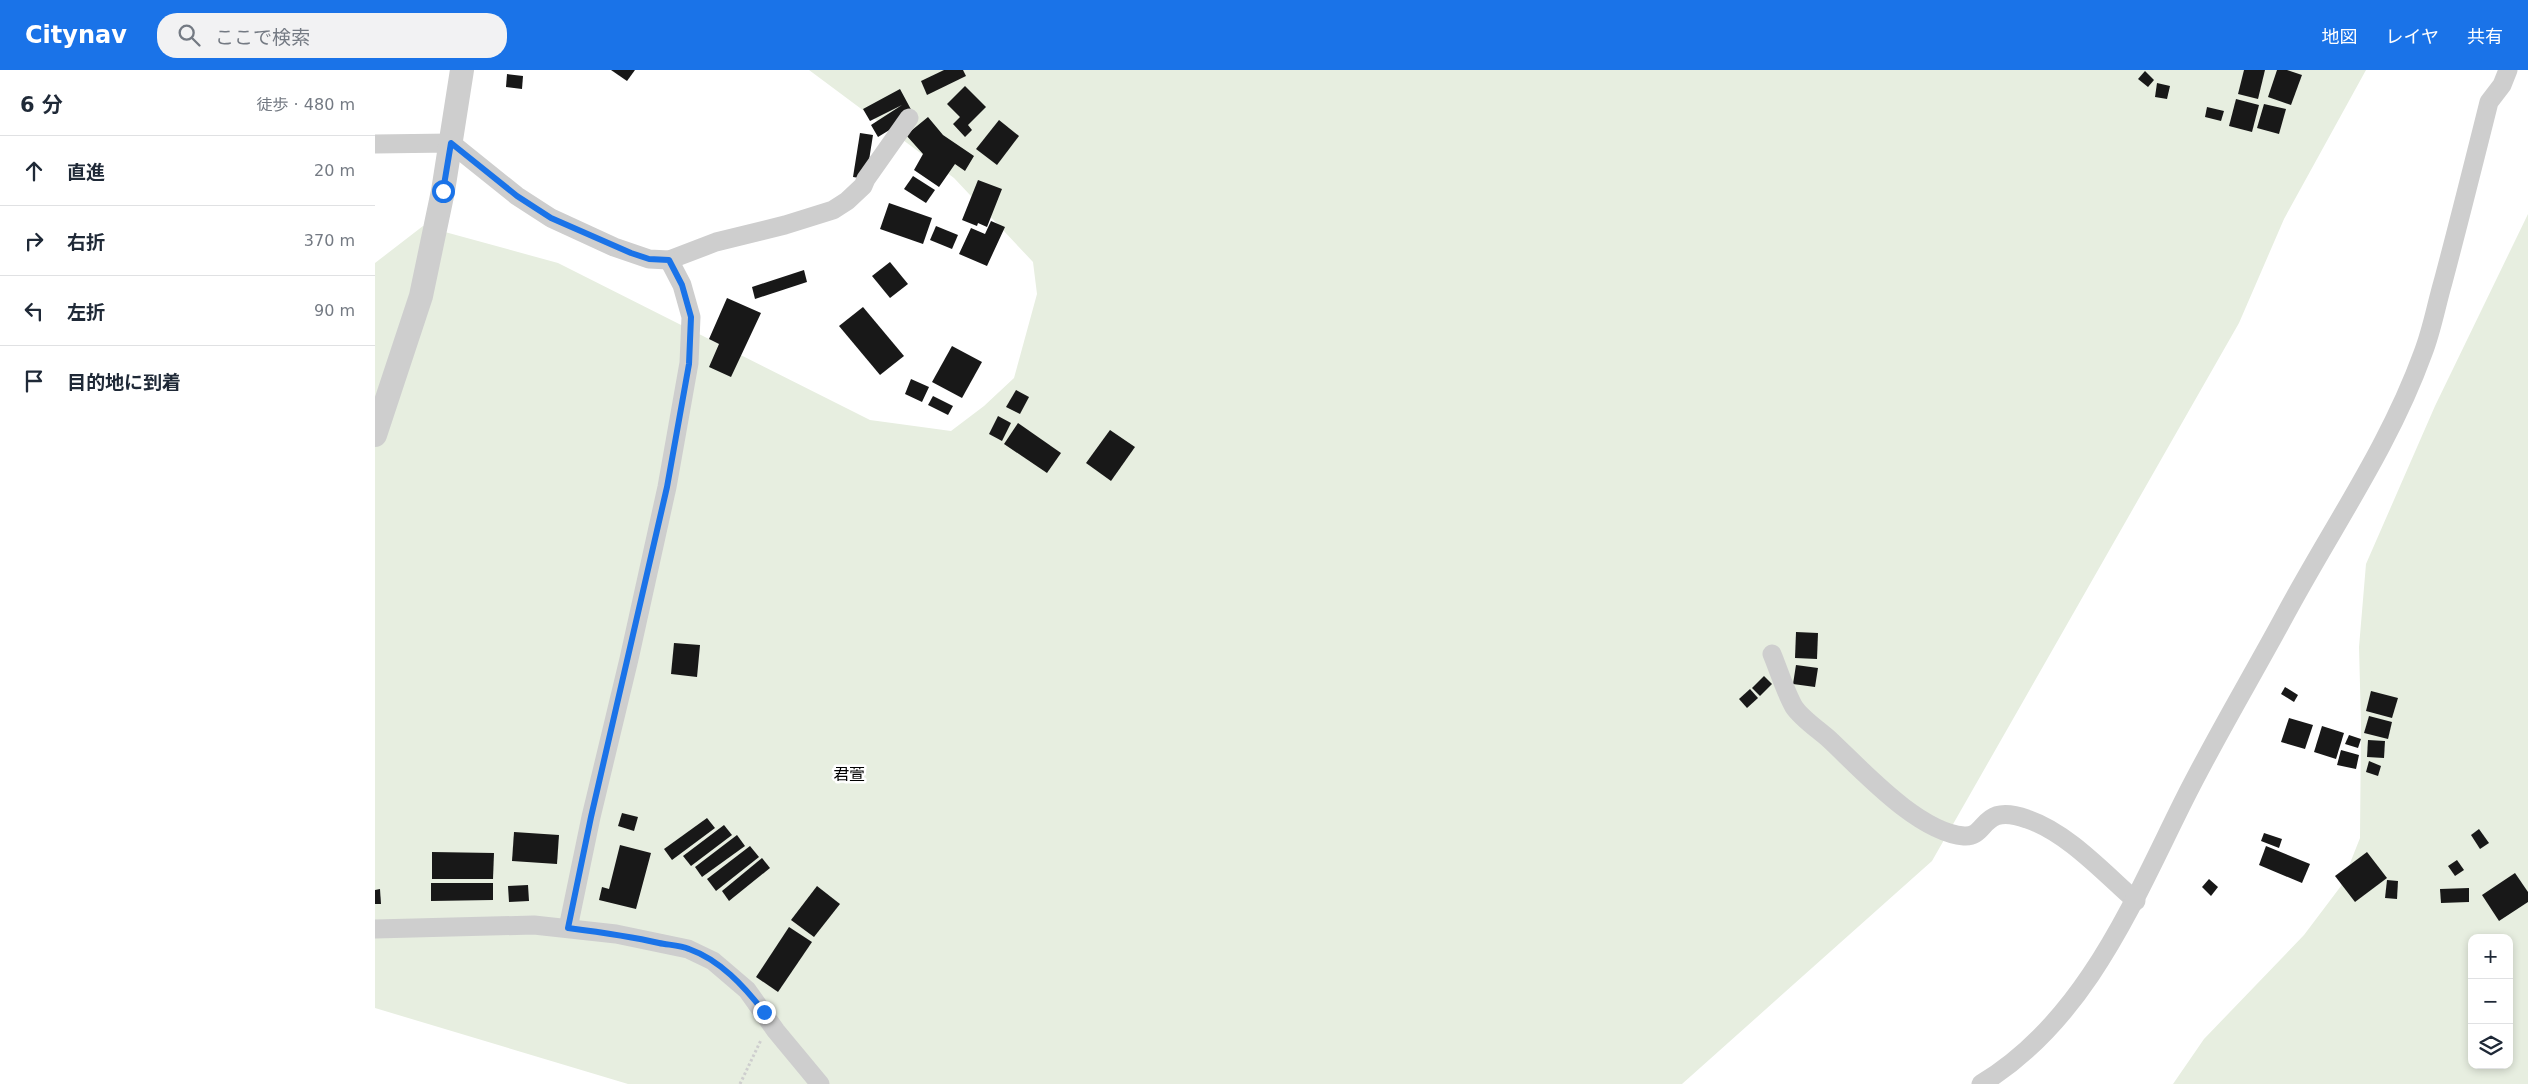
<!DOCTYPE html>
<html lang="ja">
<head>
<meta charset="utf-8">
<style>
	:root { --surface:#fff; --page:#f2f2f3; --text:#1f2937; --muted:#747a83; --line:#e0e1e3; --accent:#1a73e8 }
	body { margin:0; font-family:"DejaVu Sans","Noto Sans JP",sans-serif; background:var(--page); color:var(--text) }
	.controls { position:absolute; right:15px; bottom:15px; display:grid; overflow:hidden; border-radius:10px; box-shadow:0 2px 8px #0003 }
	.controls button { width:45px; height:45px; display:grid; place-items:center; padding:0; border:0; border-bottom:1px solid var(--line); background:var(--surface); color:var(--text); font:25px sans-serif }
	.stop { position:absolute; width:15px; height:15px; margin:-11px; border:4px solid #1a73e8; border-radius:50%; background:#fff }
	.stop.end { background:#1a73e8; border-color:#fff; box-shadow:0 1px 5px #0008 }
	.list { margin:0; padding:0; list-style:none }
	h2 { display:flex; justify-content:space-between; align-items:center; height:65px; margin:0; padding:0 20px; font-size:21px }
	h2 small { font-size:16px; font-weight:400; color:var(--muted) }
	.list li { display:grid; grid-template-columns:32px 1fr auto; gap:15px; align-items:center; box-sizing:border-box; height:70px; padding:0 20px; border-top:1px solid var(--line) }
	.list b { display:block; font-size:19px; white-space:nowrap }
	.list em { font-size:16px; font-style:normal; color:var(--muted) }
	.icon { flex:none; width:28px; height:28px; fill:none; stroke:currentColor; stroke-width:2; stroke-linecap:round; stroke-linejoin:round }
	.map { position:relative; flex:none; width:2153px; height:1014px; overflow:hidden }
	header { display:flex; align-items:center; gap:30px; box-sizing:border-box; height:70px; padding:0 25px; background:var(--accent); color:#fff }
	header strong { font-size:24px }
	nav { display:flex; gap:28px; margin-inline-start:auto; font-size:18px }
	.search { width:350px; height:45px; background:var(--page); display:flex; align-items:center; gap:12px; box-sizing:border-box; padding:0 18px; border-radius:20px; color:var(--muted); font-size:19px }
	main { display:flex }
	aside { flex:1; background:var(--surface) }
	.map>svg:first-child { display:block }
	.green { fill:#e7eee0; fill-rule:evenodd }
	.building { fill:#181818 }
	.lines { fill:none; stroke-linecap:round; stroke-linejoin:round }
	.path { stroke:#cecece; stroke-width:3; stroke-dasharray:2.5 2.5; stroke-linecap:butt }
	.minor { stroke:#cecece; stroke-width:19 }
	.tertiary { stroke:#cecece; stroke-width:24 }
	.route { stroke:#1a73e8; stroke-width:6 }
	.labels { text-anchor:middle; stroke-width:5; stroke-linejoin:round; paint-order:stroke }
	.quarter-label { font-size:16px; fill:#000; stroke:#fff }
</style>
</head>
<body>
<header>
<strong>Citynav</strong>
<div class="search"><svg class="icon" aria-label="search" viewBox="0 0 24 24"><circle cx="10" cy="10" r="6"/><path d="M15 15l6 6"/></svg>ここで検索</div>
<nav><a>地図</a><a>レイヤ</a><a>共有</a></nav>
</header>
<main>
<aside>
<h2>6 分<small>徒歩 · 480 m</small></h2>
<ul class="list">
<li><svg class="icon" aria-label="ahead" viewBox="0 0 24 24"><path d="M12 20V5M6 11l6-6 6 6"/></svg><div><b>直進</b></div><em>20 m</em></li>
<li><svg class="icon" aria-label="right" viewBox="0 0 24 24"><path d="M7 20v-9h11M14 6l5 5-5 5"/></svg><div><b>右折</b></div><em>370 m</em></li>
<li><svg class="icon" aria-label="left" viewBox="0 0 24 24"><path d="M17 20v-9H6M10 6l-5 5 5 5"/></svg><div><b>左折</b></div><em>90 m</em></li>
<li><svg class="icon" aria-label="arrive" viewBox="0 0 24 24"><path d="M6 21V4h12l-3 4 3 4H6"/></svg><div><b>目的地に到着</b></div></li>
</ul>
</aside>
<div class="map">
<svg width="2153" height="1014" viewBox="0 0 2153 1014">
	<rect width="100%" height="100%" fill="#fff"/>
	<g class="green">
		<path d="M434 0H1991L1909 149 1864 253 1557 791 1307 1014H253L0 938V193L48 156 183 193 495 350 576 361 609 336 639 308 662 224 658 192 579 108Z"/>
		<path d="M2153 144V1014H1798L1829 969 1929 865 1966 816 1985 768 1986 654 1984 577 1991 494 2060 336ZM2097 868H2134V995H2097Z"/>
	</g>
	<g class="building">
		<path d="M236 0H260L252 11Z"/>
		<path d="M569 0H588L591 6 552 25 546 11Z"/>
		<path d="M1869 0H1890L1883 29 1863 24Z"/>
		<path d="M1902 0H1912L1927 5 1916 35 1893 27Z"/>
		<path d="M1770 1 1779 10 1773 17 1763 9Z"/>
		<path d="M132 4 148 6 147 19 131 17Z"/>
		<path d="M1782 13 1795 16 1792 29 1780 27Z"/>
		<path d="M590 16 611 37 593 55 597 60 590 67 578 54 585 47 572 34Z"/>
		<path d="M525 19 539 45 503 67 496 55 527 35 495 51 488 39Z"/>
		<path d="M1861 29 1884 35 1877 62 1854 56Z"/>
		<path d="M1889 34 1911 39 1904 64 1882 58Z"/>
		<path d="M1832 37 1849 41 1846 51 1830 47Z"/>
		<path d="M553 47 568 65 599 86 590 101 580 94 564 117 539 100 548 84 531 65Z"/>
		<path d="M624 50 644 66 622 95 601 79Z"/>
		<path d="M485 63 498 65 491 109 478 107Z"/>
		<path d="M538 106 560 120 551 133 529 119Z"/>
		<path d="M603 110 627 119 612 157 603 153 602 156 587 150Z"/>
		<path d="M514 133 557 148 548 174 505 159Z"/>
		<path d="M616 151 630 157 612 196 584 184 596 158 610 164Z"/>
		<path d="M561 156 583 165 577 179 555 170Z"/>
		<path d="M515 192 533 214 515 228 497 206Z"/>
		<path d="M429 200 432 212 380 229 377 217Z"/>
		<path d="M352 228 386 243 356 307 334 297 344 274 334 269Z"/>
		<path d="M488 237 529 286 505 305 464 256Z"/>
		<path d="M577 276 607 292 587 328 557 312Z"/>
		<path d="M536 309 554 317 547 332 530 324Z"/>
		<path d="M641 320 654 327 645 344 631 337Z"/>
		<path d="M558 326 578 336 573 345 553 335Z"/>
		<path d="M623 346 636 353 627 371 614 364Z"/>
		<path d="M643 353 686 383 672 403 629 374Z"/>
		<path d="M735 360 760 377 736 411 711 393Z"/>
		<path d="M1421 562 1443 563 1442 589 1420 588Z"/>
		<path d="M299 573 325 575 322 607 296 604Z"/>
		<path d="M1421 595 1443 598 1440 617 1418 614Z"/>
		<path d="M1389 606 1397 614 1385 626 1377 618Z"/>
		<path d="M1910 617 1923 625 1919 632 1906 624Z"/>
		<path d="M1375 619 1383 628 1372 638 1364 629Z"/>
		<path d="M1996 621 2023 628 2017 648 1991 641Z"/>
		<path d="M1994 646 2017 652 2013 669 1989 663Z"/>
		<path d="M1914 648 1938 655 1930 679 1906 672Z"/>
		<path d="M1947 656 1969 663 1961 689 1939 682Z"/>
		<path d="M1974 665 1986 669 1983 678 1970 674Z"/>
		<path d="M1993 670 2010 671 2009 688 1992 687Z"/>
		<path d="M1966 680 1984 685 1981 699 1962 695Z"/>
		<path d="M1994 691 2006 696 2003 706 1991 702Z"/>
		<path d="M247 743 263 747 259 761 243 756Z"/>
		<path d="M332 748 340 758 297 790 289 779Z"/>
		<path d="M349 755 357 765 316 796 308 786Z"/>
		<path d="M2104 759 2114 773 2105 779 2096 765Z"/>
		<path d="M139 762 184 765 182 794 137 791Z"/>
		<path d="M1889 763 1907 769 1904 778 1886 771Z"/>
		<path d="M362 765 370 776 327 807 320 797Z"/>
		<path d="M245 775 276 783 261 839 224 830 227 817 234 819Z"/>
		<path d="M375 776 384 787 341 821 332 809Z"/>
		<path d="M1891 776 1935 794 1927 813 1884 795Z"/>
		<path d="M57 782 119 783 118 809H57Z"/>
		<path d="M1992 782 2012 808 1980 832 1960 806Z"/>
		<path d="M387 788 395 798 354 831 347 821Z"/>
		<path d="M2082 790 2089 800 2080 806 2073 796Z"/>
		<path d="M2140 803 2153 822V832L2124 851 2107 825Z"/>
		<path d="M1834 809 1843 817 1836 826 1827 817Z"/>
		<path d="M2012 810 2023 811 2022 829 2010 828Z"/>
		<path d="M56 813H118V830L56 831Z"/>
		<path d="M153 815 154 831 134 832 133 816Z"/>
		<path d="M442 816 465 834 439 867 416 850Z"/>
		<path d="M2094 818V832L2066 833 2065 819Z"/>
		<path d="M5 819 6 834H0V820Z"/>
		<path d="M414 857 437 872 403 922 381 907Z"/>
	</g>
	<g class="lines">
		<path class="path" d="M365 1014 386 970"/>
		<g class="minor">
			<path d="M0 74 76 73 142 126 176 148 239 177 274 189 294 190 341 172 410 155 458 140 472 131 488 116 491 109 534 48"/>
			<path d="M1397 584C1404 601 1410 621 1419 637 1427 649 1444 660 1455 670 1488 701 1543 762 1589 766 1613 768 1605 732 1652 749 1692 762 1730 804 1761 831"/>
			<path d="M193 858 216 747 254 589 292 417 314 293 316 247 307 215 294 190"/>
			<path d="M0 859 159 855 241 864 313 879 338 891 372 920 401 961 445 1014"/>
			<path d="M1606 1014C1710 951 1757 834 1809 730 1840 668 1876 608 1909 547 1956 459 2014 377 2048 283 2057 260 2061 236 2068 212 2084 152 2099 92 2114 32L2127 15 2133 0"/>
		</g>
		<path class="tertiary" d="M0 365 46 226 68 121 87 0"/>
	</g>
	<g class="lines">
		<path class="route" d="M68 121 76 73 142 126 176 148 256 183 274 189 294 190 307 215 316 247 314 294 292 417 216 747 193 858C224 862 254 866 284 873 293 875 305 875 314 879 345 890 369 916 389 942"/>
	</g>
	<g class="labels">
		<g class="quarter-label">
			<text x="474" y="710">君萱</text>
		</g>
	</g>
</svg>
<div class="controls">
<button>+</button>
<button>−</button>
<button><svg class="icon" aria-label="layers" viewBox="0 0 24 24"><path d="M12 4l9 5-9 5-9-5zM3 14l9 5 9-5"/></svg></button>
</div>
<div class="stop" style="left:68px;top:121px"></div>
<div class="stop end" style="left:389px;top:942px"></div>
</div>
</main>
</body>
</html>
